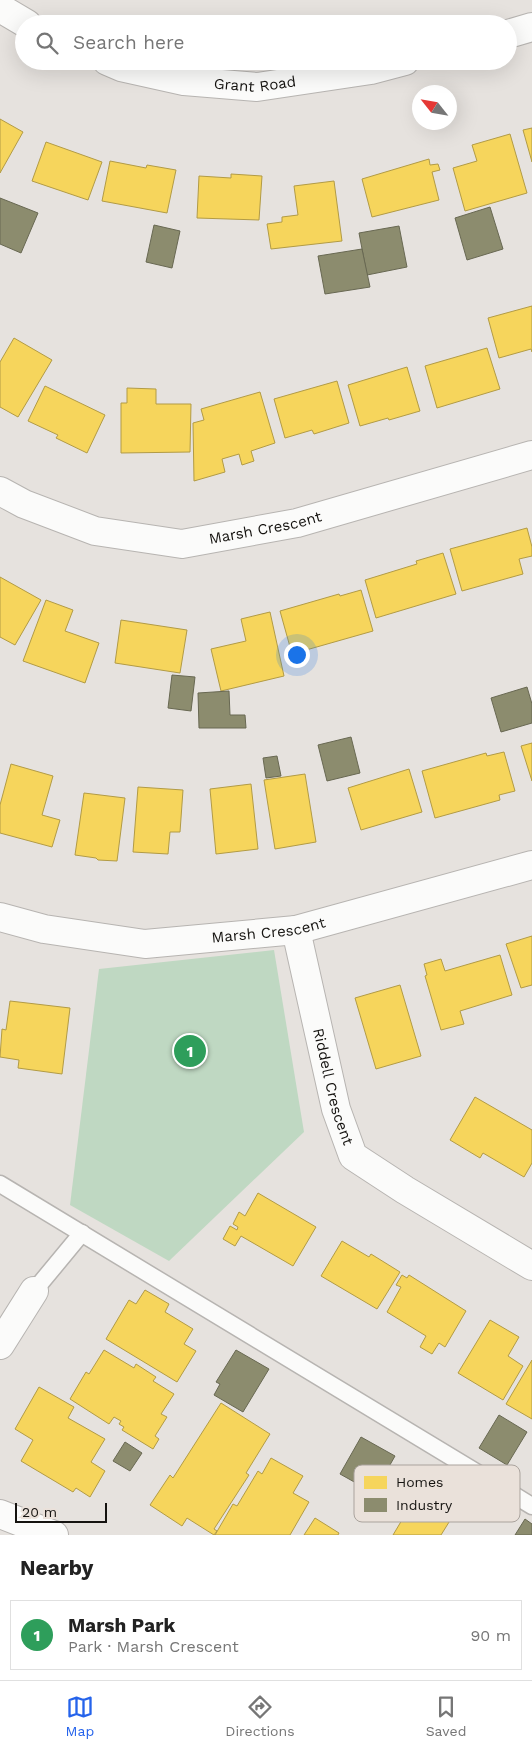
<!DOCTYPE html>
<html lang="en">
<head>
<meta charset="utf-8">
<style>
	:root { --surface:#fff; --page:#f2f2f2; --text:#222; --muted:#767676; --line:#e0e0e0; --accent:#2563eb }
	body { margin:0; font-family:"Work Sans",sans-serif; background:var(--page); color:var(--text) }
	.compass { position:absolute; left:412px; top:85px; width:45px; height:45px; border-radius:50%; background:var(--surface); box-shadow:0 5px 20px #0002; rotate:301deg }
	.scale { position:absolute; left:15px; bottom:12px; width:92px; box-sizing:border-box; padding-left:5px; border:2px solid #151310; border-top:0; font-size:14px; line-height:18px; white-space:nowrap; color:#151310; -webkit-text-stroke:4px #eae1da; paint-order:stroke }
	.you { position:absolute; left:296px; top:654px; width:18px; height:18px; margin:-12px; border:4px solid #fff; border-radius:50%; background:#1a73e8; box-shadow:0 0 0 8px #1a73e833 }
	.badge { display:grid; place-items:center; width:32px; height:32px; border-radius:50%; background:var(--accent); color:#fff; font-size:16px; font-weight:700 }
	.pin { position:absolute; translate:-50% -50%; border:2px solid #fff; box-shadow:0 1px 5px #0006 }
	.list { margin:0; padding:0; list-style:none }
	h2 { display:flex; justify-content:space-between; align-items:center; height:65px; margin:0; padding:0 20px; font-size:21px }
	h2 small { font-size:16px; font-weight:400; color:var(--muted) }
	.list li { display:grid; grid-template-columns:32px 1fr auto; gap:15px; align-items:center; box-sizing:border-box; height:70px; margin:0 10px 10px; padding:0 10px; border:1px solid var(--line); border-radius:0px }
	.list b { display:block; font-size:19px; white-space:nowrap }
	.list p { margin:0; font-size:16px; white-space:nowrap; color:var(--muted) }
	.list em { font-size:16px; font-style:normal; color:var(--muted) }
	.icon { flex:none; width:28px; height:28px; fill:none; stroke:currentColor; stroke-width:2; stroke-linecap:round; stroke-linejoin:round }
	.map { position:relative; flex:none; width:532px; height:1535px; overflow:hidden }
	.search { position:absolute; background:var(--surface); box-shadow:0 5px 20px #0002; left:15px; right:15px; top:15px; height:55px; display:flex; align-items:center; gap:12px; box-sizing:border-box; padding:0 18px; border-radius:28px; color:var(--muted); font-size:19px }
	.sheet { height:145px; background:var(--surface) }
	nav { display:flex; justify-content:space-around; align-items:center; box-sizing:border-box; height:70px; border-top:1px solid var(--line); background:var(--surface); font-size:14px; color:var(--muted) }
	nav a { display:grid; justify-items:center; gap:2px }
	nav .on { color:var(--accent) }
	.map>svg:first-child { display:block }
	.green { fill:#bfd8c2 }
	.homes { fill:#f6d55c; stroke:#b29b45 }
	.industry { fill:#8c8c6e; stroke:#686852 }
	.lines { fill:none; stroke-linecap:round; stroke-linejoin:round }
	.service-casing { stroke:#b7b4b1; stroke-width:19 }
	.minor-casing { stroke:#b7b4b1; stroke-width:30 }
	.tertiary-casing { stroke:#b7b4b1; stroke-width:30 }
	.service { stroke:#fbfbfa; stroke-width:16 }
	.minor { stroke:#fbfbfa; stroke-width:28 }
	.tertiary { stroke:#fbfbfa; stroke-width:28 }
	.labels { text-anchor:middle; stroke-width:5; stroke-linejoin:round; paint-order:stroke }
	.street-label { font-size:15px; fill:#151310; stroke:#eae1da }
	.key { fill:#eae1da; stroke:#aaa39d; stroke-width:1 }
	.key-label { font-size:14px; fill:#151310 }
</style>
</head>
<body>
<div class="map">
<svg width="532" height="1535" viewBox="0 0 532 1535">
	<rect width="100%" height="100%" fill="#e6e2de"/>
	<path class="green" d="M274 950 304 1132 169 1261 70 1205 99 969Z"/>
	<g class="homes">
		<path d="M0 119 23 132 0 173Z"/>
		<path d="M532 128V162L523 130Z"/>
		<path d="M510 134 527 193 465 211 453 168 477 161 472 145Z"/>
		<path d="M46 142 102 162 88 200 32 181Z"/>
		<path d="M429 159 430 165 438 164 440 170 432 172 439 200 372 217 362 179Z"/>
		<path d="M110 161 146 168 147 165 176 170 167 213 102 201Z"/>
		<path d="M231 174 262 176 259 220 197 218 199 176 231 178Z"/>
		<path d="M334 181 342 241 271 249 267 224 282 222V217L298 215 294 186Z"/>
		<path d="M532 306V352L531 349 499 358 488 318Z"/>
		<path d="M14 338 52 360 18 417 0 407V362Z"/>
		<path d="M487 348 500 389 437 408 425 366Z"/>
		<path d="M407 367 420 411 389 420 388 418 360 426 348 385Z"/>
		<path d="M337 381 349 423 314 434 312 430 285 438 274 399Z"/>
		<path d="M45 386 105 415 87 453 56 438 58 435 28 421Z"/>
		<path d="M127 388 156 389V404H191L190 452 121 453V403H127Z"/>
		<path d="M260 392 275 443 251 451 254 461 242 465 239 454 222 459 225 472 194 481 193 423 204 420 201 409Z"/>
		<path d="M527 528 532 547V556L519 559 523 574 462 591 450 549Z"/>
		<path d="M443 553 456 594 376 618 365 580 417 564 416 561Z"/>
		<path d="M0 577 41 600 15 645 0 637Z"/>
		<path d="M361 590 373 631 292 654 280 611 339 594 340 596Z"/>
		<path d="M46 600 73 610 65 631 99 643 85 683 23 661Z"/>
		<path d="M270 612 284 676 221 691 211 649 246 641 241 619Z"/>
		<path d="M121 620 187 630 180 673 115 663Z"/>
		<path d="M532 743V781L521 746Z"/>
		<path d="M504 752 515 791 499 795 500 800 435 818 422 771 486 753 487 756Z"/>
		<path d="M11 764 53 776 42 815 60 820 52 847 0 833V805Z"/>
		<path d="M409 769 422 812 361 830 348 788Z"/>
		<path d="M305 774 316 842 275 849 264 780Z"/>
		<path d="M251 784 258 849 216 854 210 789Z"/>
		<path d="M138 787 183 790 180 832H170L168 854 133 852Z"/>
		<path d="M84 793 125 798 117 861 98 860 96 858 75 855Z"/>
		<path d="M532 936V985L521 988 506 944Z"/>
		<path d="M500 955 512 995 460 1011 464 1024 441 1030 425 976 427 975 424 964 441 959 445 971Z"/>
		<path d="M400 985 421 1056 376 1069 355 998Z"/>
		<path d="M10 1001 70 1008 62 1074 18 1068 19 1060 0 1057 2 1029 6 1030Z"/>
		<path d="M475 1097 532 1130V1163L524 1177 483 1153 480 1158 450 1140Z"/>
		<path d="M258 1193 316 1227 293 1266 241 1236 235 1246 223 1239 230 1226 237 1230 238 1227 233 1224 239 1212 245 1216Z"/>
		<path d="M342 1241 369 1257 371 1254 400 1272 377 1309 321 1276Z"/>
		<path d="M402 1275 407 1278 409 1275 466 1311 445 1347 439 1343 432 1354 420 1347 426 1336 387 1312 401 1287 396 1285Z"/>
		<path d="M145 1290 169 1304 165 1312 193 1329 184 1344 196 1351 177 1382 106 1339 129 1300 136 1304Z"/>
		<path d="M490 1320 519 1337 508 1356 523 1366 503 1400 458 1373Z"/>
		<path d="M104 1350 134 1368 136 1364 156 1377 153 1381 174 1394 161 1414 167 1417 155 1436 159 1439 153 1449 122 1430 124 1427 119 1424 121 1421 114 1417 109 1424 70 1399 86 1372 89 1374Z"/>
		<path d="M532 1360V1419L506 1404Z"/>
		<path d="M39 1387 74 1407 68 1418 105 1439 91 1462 105 1471 90 1497 76 1488 73 1492 21 1461 33 1440 15 1429Z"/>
		<path d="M221 1403 270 1434 246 1473 249 1475 214 1529 217 1531 214 1535 187 1518 182 1526 150 1505 170 1475 173 1478Z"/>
		<path d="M271 1458 303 1476 293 1493 309 1502 290 1535H215L233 1504 237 1506 258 1471 262 1474Z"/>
		<path d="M433 1468 469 1490 441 1535H393Z"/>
		<path d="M315 1518 339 1533 338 1535H304Z"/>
	</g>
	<g class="industry">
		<path d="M0 198 38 213 21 253 0 244Z"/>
		<path d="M490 207 503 249 467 260 455 218Z"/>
		<path d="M154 225 180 231 172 268 146 262Z"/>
		<path d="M399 226 407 267 367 275 359 233Z"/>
		<path d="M362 249 370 287 325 294 318 256Z"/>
		<path d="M172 675 195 677 191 711 168 708Z"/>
		<path d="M527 687 532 704V723L501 732 491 698Z"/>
		<path d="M229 691 230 715H245L246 728H199L198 693Z"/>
		<path d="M351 737 360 773 327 781 318 745Z"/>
		<path d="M277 756 281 776 266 778 263 758Z"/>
		<path d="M236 1350 269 1369 243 1412 214 1395 220 1384 216 1382Z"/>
		<path d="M499 1415 527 1432 507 1465 479 1448Z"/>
		<path d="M361 1437 395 1456 374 1493 340 1474Z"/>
		<path d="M125 1442 142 1453 130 1471 113 1461Z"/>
		<path d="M525 1519 532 1524V1535H515Z"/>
	</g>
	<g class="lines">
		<defs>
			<g id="service">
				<path d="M0 1184 532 1506"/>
				<path d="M34 1291 82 1233"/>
			</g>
			<g id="minor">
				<path id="s1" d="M0 491 24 504 95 531 182 544 297 523 532 455"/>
				<path id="s2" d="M0 917 44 929 145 944 296 930 532 865"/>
				<path id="s3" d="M296 930 336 1109 353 1156 405 1190 532 1266"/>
				<path d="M0 1345 34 1291"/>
				<path d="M0 1514 54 1535"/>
			</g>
			<g id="tertiary">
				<path d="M0 8 27 24"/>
				<path d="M508 34 532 27"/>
				<path id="s4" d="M107 61 121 67 184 81 257 87 371 70 405 61"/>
			</g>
		</defs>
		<use href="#service" class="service-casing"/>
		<use href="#minor" class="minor-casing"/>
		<use href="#tertiary" class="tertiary-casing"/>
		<use href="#service" class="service"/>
		<use href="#minor" class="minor"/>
		<use href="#tertiary" class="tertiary"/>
	</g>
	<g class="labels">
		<g class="street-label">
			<text dy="5" stroke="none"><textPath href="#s4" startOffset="151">Grant Road</textPath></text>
			<text dy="5" stroke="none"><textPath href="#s1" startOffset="276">Marsh Crescent</textPath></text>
			<text dy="5" stroke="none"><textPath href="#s2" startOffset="272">Marsh Crescent</textPath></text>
			<text dy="5" stroke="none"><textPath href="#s3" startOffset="161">Riddell Crescent</textPath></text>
		</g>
	</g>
	<rect x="354" y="1465" width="166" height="57" rx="8" class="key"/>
	<rect x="364" y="1476" width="23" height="13" fill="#f6d55c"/>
	<rect x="364" y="1498" width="23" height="14" fill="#8c8c6e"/>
	<g class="key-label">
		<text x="396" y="1487">Homes</text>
		<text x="396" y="1510">Industry</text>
	</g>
</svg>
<svg class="compass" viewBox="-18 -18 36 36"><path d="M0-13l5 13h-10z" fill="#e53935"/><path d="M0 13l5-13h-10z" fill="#767676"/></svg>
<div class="scale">20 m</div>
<div class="you"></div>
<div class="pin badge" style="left:190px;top:1051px;background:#2e9e5b">1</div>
<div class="search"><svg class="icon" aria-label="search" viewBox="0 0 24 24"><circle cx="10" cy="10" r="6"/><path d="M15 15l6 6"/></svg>Search here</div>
</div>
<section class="sheet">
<h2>Nearby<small></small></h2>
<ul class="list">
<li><span class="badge" style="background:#2e9e5b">1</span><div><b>Marsh Park</b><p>Park · Marsh Crescent</p></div><em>90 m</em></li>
</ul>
</section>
<nav>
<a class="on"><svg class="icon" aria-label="map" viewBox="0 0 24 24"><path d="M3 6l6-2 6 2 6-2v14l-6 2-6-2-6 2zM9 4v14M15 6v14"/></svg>Map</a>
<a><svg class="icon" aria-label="directions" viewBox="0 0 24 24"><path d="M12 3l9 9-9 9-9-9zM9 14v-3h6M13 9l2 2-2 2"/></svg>Directions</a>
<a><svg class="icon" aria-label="saved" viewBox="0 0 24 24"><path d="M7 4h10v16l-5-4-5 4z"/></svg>Saved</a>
</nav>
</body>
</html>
